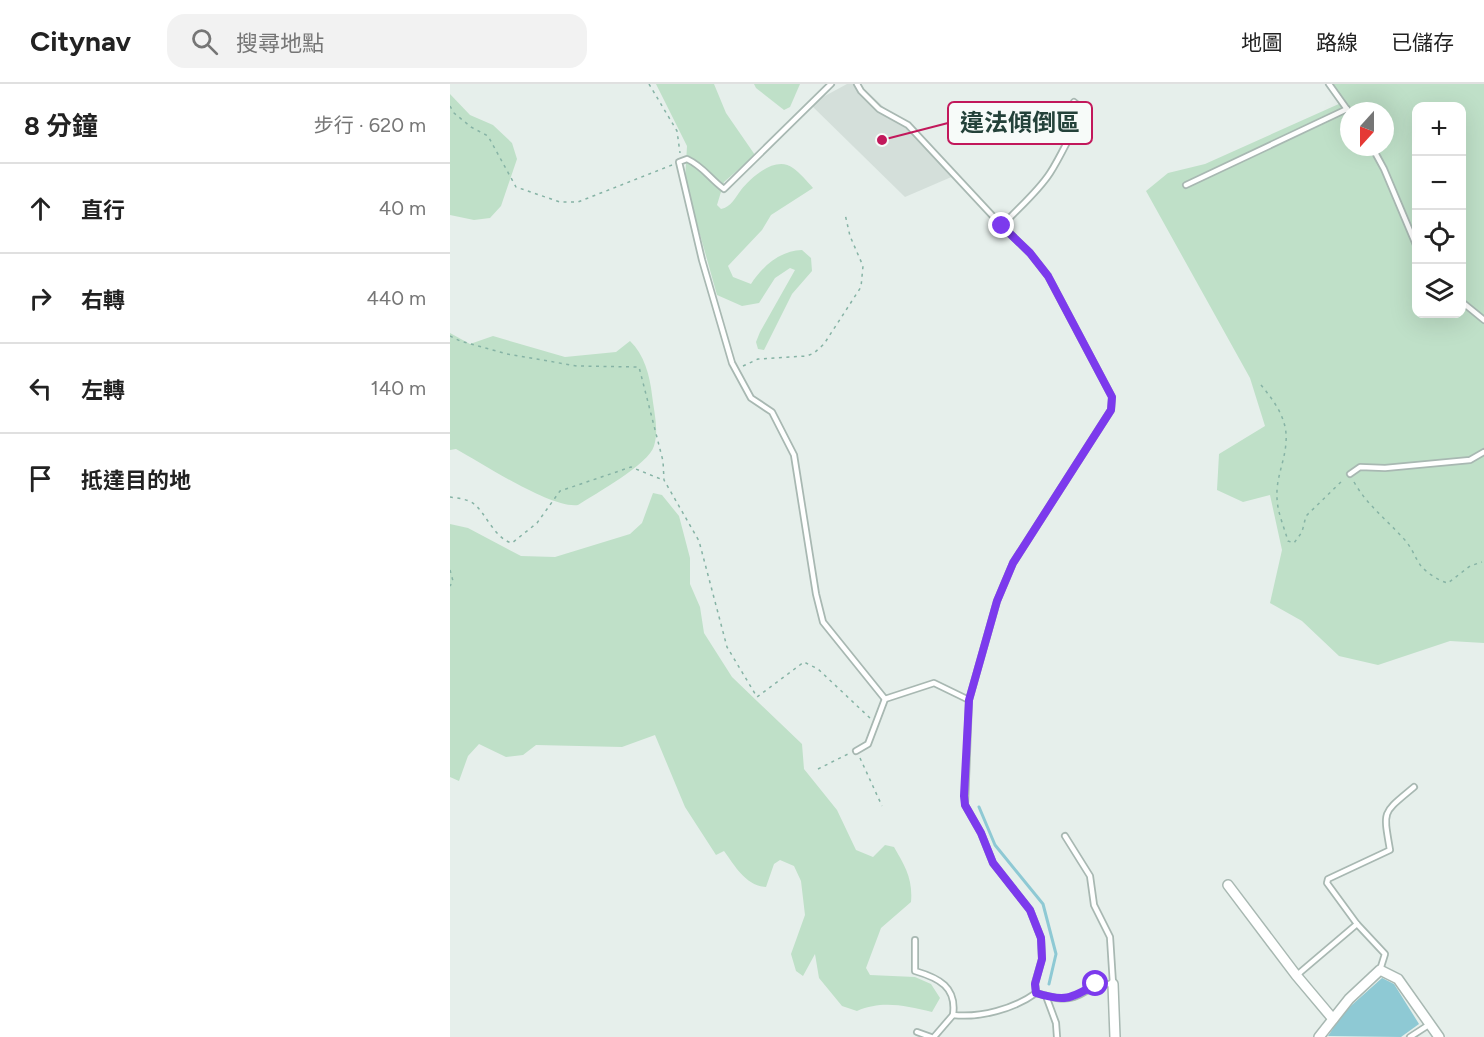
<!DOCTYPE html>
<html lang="zh-TW">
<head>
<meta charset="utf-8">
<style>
	:root { --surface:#fff; --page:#f2f2f2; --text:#222; --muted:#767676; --line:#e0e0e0 }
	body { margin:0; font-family:Figtree,"Noto Sans TC",sans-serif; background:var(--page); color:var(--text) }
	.controls { position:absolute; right:18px; top:18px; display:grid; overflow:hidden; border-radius:12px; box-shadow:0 6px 24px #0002 }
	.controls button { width:54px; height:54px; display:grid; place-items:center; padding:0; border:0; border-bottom:2px solid var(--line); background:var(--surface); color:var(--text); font:30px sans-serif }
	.compass { position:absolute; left:890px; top:18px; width:54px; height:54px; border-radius:50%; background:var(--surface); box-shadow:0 6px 24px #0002; rotate:201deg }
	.stop { position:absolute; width:18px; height:18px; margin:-14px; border:4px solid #7c3aed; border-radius:50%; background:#fff }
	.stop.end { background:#7c3aed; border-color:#fff; box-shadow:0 2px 6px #0008 }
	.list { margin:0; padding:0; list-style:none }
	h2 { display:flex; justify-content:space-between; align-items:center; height:78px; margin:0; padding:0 24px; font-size:26px }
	h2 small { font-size:20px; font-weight:400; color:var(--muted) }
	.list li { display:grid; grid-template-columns:39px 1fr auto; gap:18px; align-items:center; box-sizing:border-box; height:90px; padding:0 24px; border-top:2px solid var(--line) }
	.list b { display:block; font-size:22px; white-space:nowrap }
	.list em { font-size:20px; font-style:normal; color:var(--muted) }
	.icon { flex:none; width:33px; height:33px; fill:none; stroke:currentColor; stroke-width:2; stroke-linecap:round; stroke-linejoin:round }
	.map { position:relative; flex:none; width:1034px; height:953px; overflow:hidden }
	header { display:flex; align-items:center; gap:36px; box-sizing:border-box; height:84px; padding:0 30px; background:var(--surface); border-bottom:2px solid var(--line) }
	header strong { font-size:28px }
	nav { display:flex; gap:33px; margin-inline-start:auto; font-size:21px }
	.search { width:420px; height:54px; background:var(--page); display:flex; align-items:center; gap:15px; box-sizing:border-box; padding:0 21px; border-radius:18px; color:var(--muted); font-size:22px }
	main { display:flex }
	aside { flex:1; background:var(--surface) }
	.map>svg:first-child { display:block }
	.built { fill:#d4dfda }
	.green { fill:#bfe0c8; fill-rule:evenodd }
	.water { fill:#8ec9d4 }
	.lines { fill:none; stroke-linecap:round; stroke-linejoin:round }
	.stream { stroke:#8ec9d4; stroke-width:3 }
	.lane-casing { stroke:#a8b8b2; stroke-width:8 }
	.street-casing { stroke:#a8b8b2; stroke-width:12 }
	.path { stroke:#86b3a5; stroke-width:1.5; stroke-dasharray:3 4.5; stroke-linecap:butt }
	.lane { stroke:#fff; stroke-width:4.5 }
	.street { stroke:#fff; stroke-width:9 }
	.route { stroke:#7c3aed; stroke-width:8 }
	.leader { fill:none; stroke:#c2185b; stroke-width:2 }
	.callout-dot { fill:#c2185b; stroke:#f7fbf9; stroke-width:2 }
	.callout { fill:#f7fbf9; stroke:#c2185b; stroke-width:2 }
	.callout-label { font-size:24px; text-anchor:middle; font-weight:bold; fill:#24423a }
</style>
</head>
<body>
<header>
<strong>Citynav</strong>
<div class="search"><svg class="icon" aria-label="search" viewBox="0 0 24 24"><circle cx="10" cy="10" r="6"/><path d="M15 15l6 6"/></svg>搜尋地點</div>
<nav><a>地圖</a><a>路線</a><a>已儲存</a></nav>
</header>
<main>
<aside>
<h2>8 分鐘<small>步行 · 620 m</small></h2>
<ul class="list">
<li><svg class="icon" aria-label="ahead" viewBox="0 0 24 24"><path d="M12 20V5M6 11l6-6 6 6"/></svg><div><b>直行</b></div><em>40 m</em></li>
<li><svg class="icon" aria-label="right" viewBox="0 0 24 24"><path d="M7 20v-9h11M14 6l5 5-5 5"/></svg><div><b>右轉</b></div><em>440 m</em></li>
<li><svg class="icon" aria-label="left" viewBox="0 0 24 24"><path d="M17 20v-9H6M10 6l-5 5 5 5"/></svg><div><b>左轉</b></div><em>140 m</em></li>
<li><svg class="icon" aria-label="arrive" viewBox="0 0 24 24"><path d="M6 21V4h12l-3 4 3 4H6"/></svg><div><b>抵達目的地</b></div></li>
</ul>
</aside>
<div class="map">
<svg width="1034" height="953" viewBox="0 0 1034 953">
	<rect width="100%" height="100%" fill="#e6efeb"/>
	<path class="built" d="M397 0H409L506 91 455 113 360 20Z"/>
	<g class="green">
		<path d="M206 0H264L276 29 305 71 274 98 267 121 271 125C281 123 285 114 291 106 301 93 326 71 343 84 350 89 357 97 363 104L321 131 312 146 278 182 283 193 301 200C313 182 329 167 352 166L361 174 362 187 342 210 314 266 308 265 306 258 310 248 345 186 340 184 325 194 309 219 292 222 267 211 235 97 237 62Z"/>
		<path d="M304 0H350L340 23 334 26 306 4Z"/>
		<path d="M877 0H1034V559L1000 557 928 581 889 572 852 537 820 519 832 466 820 411 793 418 767 406 769 370 815 342 800 294 696 107 718 89 755 80 891 19ZM966 22H1012V230H966ZM899 27H935V63H899Z"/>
		<path d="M0 10 20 31 43 41 62 59 67 75 51 122 40 134 24 136 0 131Z"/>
		<path d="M0 249 20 260 43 252 115 273 166 268 180 257C194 270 200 292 202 311 204 328 209 346 204 362 199 380 145 410 128 421 101 425 32 379 6 365L0 366Z"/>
		<path d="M203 409 212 411 229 432 240 474V500L250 523 254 549 282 593 352 660 354 685 387 726 406 766 423 773 435 761 444 763C455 782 463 795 461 818L431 844 416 884 420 891 465 893 481 900 490 914 482 928C455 922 433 916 407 927L392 922 369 894 365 870 353 892 346 887 341 870 355 831 351 797 344 782 330 776 324 780 316 803C296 802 285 782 274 767L266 771 235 723 205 651 172 663 86 661 73 671 56 673 29 660 18 672 9 697 0 693V440L18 444 71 472 105 473 180 450 192 439Z"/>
	</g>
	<path class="water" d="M932 894 944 900 969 940 951 953 878 952 894 928Z"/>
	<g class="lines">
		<path class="stream" d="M529 723 545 761 593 820 606 870 599 900"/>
		<defs>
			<g id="lane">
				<path d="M381 0 274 105C259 94 254 83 237 75L229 78 252 176 282 279 301 314 322 328 344 371 366 510 373 538 435 615"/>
				<path d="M407 0 411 7 429 25 458 41 552 142 580 169 598 192 662 313 661 326 563 479 547 517 519 616 515 721 531 749 543 779 580 826 591 854 592 875 585 899 586 909C597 912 612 917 624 913 641 907 641 899 663 900L660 853 644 821 640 792 615 752"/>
				<path d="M879 0 899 28"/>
				<path d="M922 63 934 85 966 161"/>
				<path d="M736 101 897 25"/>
				<path d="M552 142C567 125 587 109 600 89 613 69 621 47 635 27L624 18"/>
				<path d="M1012 218 1034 236"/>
				<path d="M900 390 910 383 935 384 1020 376 1034 368"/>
				<path d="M406 667 418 660 435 615 484 599 519 616"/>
				<path d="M465 856V887C489 894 507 903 503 931 530 934 564 925 586 909"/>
				<path d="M930 886 935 870 907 840 877 799 878 795 940 766C933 725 932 730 964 703"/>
				<path d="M847 891 907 840"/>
				<path d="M596 912 606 939 607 953"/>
				<path d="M467 948 481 953"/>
				<path d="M484 953 503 931"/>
				<path d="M960 953 980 940"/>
			</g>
			<g id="street">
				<path d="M778 801 846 891 883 935"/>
				<path d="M663 900 665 953"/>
				<path d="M869 953 899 915 930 886 948 895 989 953"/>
			</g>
		</defs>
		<use href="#lane" class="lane-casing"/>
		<use href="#street" class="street-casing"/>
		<g class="path">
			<path d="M199 0 227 47 230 69"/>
			<path d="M0 22 4 29 21 43 38 52 66 103 110 118H128L222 81"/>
			<path d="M0 252 10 257 57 270 127 282 189 283 213 377 214 396 249 457 277 563 307 613 354 578 368 585 421 635"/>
			<path d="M293 282 308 275 357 272 364 269 374 260 411 203 413 182 400 152 395 130"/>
			<path d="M811 301C824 317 838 335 836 358 835 377 826 393 827 413 827 427 834 443 838 457L844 459 852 448 856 432 894 395"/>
			<path d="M904 398C917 421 936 435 953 454 962 463 965 474 971 482 977 489 989 497 998 499L1020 482 1032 478"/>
			<path d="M0 413C7 414 18 415 24 420 35 428 45 455 62 459L87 439 110 407 181 383 213 396"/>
			<path d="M0 486 3 497 0 502"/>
			<path d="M410 674 432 722"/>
			<path d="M368 685 398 670"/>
		</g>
		<use href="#lane" class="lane"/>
		<use href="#street" class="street"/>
	</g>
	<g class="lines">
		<path class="route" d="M552 142 580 169 598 192 662 313 661 326 563 479 547 517 519 616 514 712 515 721 531 749 543 779 580 826 591 854 592 875 585 900 586 909C614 918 621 915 646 900"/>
	</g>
	<path class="leader" d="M432 56L498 39"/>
	<circle class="callout-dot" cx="432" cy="56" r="6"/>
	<rect class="callout" x="498" y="18" width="144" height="42" rx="6"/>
	<g class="callout-label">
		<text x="570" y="47">違法傾倒區</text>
	</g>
</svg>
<div class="controls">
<button>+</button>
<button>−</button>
<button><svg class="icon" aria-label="locate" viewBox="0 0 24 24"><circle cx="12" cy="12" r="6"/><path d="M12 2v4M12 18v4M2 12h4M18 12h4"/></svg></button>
<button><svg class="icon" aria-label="layers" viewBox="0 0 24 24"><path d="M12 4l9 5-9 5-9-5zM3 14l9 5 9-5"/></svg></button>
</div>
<svg class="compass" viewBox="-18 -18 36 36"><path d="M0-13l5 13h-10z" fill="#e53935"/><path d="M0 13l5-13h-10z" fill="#767676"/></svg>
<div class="stop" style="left:646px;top:900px"></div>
<div class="stop end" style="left:552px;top:142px"></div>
</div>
</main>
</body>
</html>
